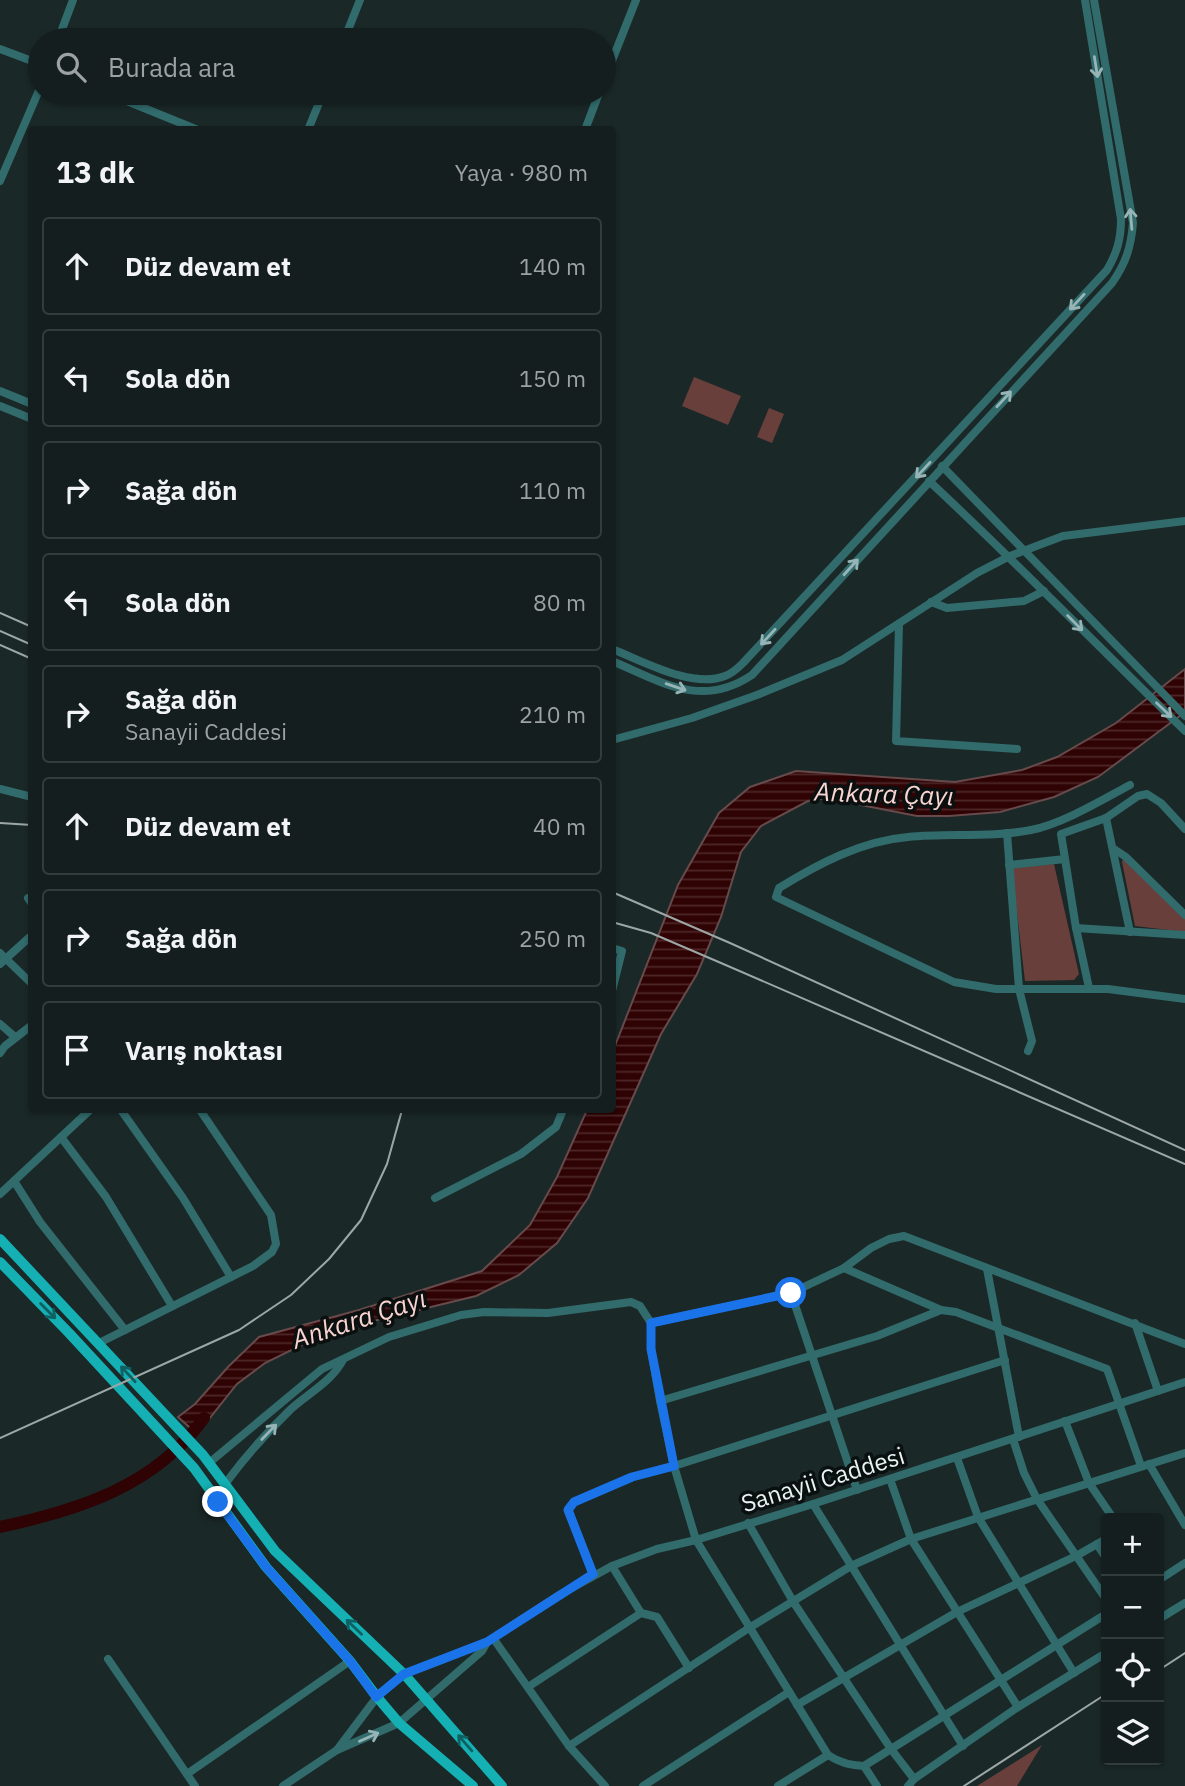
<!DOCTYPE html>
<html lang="tr">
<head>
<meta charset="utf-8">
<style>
	:root { --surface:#141e1e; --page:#212b2b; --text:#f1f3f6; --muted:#9da2a4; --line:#333c3c }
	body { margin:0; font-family:"IBM Plex Sans",sans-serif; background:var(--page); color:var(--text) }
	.controls { position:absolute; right:21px; bottom:21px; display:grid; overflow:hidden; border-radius:7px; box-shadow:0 2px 5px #0004 }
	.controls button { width:63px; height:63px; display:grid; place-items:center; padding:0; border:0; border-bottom:2px solid var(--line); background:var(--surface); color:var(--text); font:35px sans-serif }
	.stop { position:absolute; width:21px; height:21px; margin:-16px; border:5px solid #1a73e8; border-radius:50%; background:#fff }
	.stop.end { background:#1a73e8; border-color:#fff; box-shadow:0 2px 7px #0008 }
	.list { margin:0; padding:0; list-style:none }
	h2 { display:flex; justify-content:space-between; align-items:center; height:91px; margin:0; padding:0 28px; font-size:30px }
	h2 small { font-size:23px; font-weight:400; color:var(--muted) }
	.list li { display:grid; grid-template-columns:46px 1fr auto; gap:21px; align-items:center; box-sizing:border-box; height:98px; margin:0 14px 14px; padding:0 14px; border:2px solid var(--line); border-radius:7px }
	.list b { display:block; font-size:26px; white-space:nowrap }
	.list p { margin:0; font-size:23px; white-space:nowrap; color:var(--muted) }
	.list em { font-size:23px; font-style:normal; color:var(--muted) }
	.icon { flex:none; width:38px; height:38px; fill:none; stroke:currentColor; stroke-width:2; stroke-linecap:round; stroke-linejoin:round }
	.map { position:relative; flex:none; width:1185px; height:1786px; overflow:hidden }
	.search { position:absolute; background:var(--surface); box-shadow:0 2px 5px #0004; left:28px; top:28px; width:588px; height:77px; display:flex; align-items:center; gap:18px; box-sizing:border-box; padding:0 24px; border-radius:38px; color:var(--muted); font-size:26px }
	.panel { position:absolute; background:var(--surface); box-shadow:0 2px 5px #0004; left:28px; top:126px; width:588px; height:987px; border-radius:7px }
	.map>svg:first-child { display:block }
	.park { fill:#683f3b }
	.water { fill:url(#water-rules); stroke:#674a4b; stroke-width:2 }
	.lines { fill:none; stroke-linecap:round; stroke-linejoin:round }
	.river { stroke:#2f0203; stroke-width:12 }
	.minor { stroke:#316b6c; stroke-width:8 }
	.major { stroke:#14b0b3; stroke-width:10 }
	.rail { stroke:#9da7a7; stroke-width:2 }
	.oneway { stroke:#97b5b6 }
	.oneway2 { stroke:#0f6062 }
	.route { stroke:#1a73e8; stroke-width:9 }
	.labels { text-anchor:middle; stroke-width:7; stroke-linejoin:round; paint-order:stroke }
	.street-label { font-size:24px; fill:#eaf2f2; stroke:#0a1010 }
	.water-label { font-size:26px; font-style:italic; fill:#f9d4d0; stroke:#0a1010 }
</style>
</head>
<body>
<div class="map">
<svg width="1185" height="1786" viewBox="0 0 1185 1786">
	<defs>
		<pattern id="water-rules" width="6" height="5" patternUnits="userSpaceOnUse" patternTransform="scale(1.75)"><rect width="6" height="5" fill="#2f0203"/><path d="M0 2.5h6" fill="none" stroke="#4d2728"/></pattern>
	</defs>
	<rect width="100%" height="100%" fill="#1b2828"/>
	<g class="park">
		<path d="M694 377 741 396 728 425 682 406Z"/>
		<path d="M769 408 784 414 772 443 757 437Z"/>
		<path d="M1123 858 1185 919V932L1135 926 1122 862Z"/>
		<path d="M1054 864 1079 974 1074 980 1025 981 1012 870 1013 868Z"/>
		<path d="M1042 1745 1017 1786H977Z"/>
	</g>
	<path class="water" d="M1185 669V712L1098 777 1054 797 1000 812 949 816H917L861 805 839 796 808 801 761 826 741 852 721 917 697 974 661 1034 588 1198 557 1243 519 1275 476 1296 328 1332 265 1363 237 1384 197 1434 178 1417 195 1404 228 1367 259 1337 359 1310 482 1271 530 1225 557 1177 587 1110H612L613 1051 678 885 719 813 750 787 796 771 955 782 1022 770 1057 757 1116 723Z"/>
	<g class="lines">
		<path class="river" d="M0 1527C79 1510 155 1486 204 1418"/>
		<g class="minor">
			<path d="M58 40 73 0"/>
			<path d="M344 40 360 0"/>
			<path d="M0 49 40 64"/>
			<path d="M604 81 636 0"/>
			<path d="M107 93 198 130"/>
			<path d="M308 130 323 93"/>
			<path d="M585 130 599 93"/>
			<path d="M0 181 40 88"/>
			<path d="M0 391 32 404"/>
			<path d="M0 406 32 419"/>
			<path d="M942 466 1185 716"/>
			<path d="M929 481C1016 562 1099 647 1185 731"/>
			<path d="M931 602 947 608 1024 601 1044 591"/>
			<path d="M899 624 896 741 1017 749"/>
			<path d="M612 649C643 661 692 689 725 676 731 674 738 668 743 663L1107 270C1117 253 1121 239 1121 219L1085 0"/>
			<path d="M612 661C662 682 701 709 752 675L1112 283C1126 263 1131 247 1133 223L1094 0"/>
			<path d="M612 740 692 718 757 695 842 660 977 573 1010 556 1063 536 1185 521"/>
			<path d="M1130 785C1102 800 1062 824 1031 830 990 838 949 833 908 837 861 841 818 864 779 888L776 897 954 982 996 989H1108L1185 999"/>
			<path d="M0 789 32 797"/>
			<path d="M1106 818 1130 932"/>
			<path d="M1007 833 1019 989 1032 1041 1028 1051"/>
			<path d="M1114 849 1126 857 1185 915"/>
			<path d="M1009 865 1065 859"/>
			<path d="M28 898 32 904"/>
			<path d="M1076 928 1185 935"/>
			<path d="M612 948 622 951 612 991"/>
			<path d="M0 953 32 984"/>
			<path d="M0 964 32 935"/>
			<path d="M1089 988 1076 928 1061 834 1106 818 1138 796 1147 794 1161 803 1185 829"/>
			<path d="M0 1024 15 1037"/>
			<path d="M0 1053 5 1046 32 1025"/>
			<path d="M121 1110 183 1198 231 1277"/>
			<path d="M61 1137 106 1197 172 1306"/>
			<path d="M14 1181 40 1222 125 1330"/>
			<path d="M0 1194 90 1110"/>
			<path d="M435 1198 521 1154 556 1127 563 1110"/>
			<path d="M844 1268 941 1310 956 1312 1107 1369 1141 1466"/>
			<path d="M987 1269 1019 1437"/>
			<path d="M791 1293 857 1490"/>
			<path d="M651 1323 791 1293 844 1268 871 1248 889 1239 904 1236 1185 1344"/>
			<path d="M1135 1323 1158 1391"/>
			<path d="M99 1343 253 1266 272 1252 276 1244 271 1215 200 1110"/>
			<path d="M660 1401 877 1336 941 1310"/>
			<path d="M1065 1421 1089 1483 1113 1518"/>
			<path d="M1013 1439 1024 1473 1037 1499 1106 1599"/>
			<path d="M957 1458 978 1517 1074 1673"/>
			<path d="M209 1463 322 1369 389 1337 461 1315 484 1312 548 1313 631 1302 640 1306 651 1323V1349L660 1401 674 1466 696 1540 828 1755C840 1763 850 1765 864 1766L1106 1614"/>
			<path d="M1149 1464 1185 1525"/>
			<path d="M890 1479 911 1539 1018 1707"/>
			<path d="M225 1484C245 1457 267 1432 291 1409 309 1393 332 1381 343 1360"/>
			<path d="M813 1504 963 1746"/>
			<path d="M748 1523 794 1603 891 1749 914 1779"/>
			<path d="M1097 1544 1106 1558"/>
			<path d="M593 1574 568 1509 574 1502 632 1477 674 1466 1005 1360"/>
			<path d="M1159 1580 1185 1563"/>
			<path d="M641 1613 657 1617 689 1668"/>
			<path d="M1159 1619 1185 1603"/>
			<path d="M493 1638 569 1746 605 1786"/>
			<path d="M108 1659 195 1786"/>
			<path d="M528 1687 641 1613 612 1566"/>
			<path d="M797 1705 957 1612 1076 1556 1106 1539"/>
			<path d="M569 1746 749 1628 851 1566 911 1539 1185 1453"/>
			<path d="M337 1750 377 1697 404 1674 487 1642 559 1595 612 1566 657 1549 696 1540 813 1504 1185 1382"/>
			<path d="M864 1766 877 1786"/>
			<path d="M187 1774 350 1661"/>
			<path d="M283 1786 337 1750 399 1723 482 1651 487 1642"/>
			<path d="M643 1786 789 1692"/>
			<path d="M778 1786 828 1755"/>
			<path d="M908 1786 914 1779 1018 1707 1106 1653"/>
		</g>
		<g class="major">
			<path d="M0 1239 203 1455 275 1551 404 1674 502 1786"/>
			<path d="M0 1262 69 1333 194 1468 266 1567 350 1661 377 1697 399 1723 473 1786"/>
		</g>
		<g class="rail">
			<path d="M0 613 32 627"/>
			<path d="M0 631 32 645"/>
			<path d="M0 645 32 659"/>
			<path d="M0 823 32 825"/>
			<path d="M612 892 730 943 1185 1150"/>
			<path d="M612 922 651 933 721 963 1185 1164"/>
			<path d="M0 1438 239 1330 291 1295 329 1259 361 1220 387 1164 402 1110"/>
			<path d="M1159 1670 1185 1653"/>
			<path d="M964 1786 1106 1694"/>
		</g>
	</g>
	<defs><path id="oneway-shaft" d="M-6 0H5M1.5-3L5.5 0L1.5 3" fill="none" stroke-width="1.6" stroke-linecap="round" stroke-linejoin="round" transform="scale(1.75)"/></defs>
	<g class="oneway">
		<use href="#oneway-shaft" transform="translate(1096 67) rotate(81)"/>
		<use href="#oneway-shaft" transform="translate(1131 219) rotate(-95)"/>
		<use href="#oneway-shaft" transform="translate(1077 302) rotate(133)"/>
		<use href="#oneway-shaft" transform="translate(1004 399) rotate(-47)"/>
		<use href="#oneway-shaft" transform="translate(923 470) rotate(133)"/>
		<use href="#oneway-shaft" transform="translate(851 567) rotate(-48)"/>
		<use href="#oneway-shaft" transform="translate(1075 623) rotate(45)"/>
		<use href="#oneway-shaft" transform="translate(768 637) rotate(133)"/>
		<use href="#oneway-shaft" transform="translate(676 687) rotate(19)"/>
		<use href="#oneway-shaft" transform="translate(1164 710) rotate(44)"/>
		<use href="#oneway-shaft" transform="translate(269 1432) rotate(-46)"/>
		<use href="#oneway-shaft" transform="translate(369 1737) rotate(-24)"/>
	</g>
	<g class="oneway2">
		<use href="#oneway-shaft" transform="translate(48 1311) rotate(45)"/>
		<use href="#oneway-shaft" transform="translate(128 1374) rotate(-133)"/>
		<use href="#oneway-shaft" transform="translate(354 1627) rotate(-136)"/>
		<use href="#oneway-shaft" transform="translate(465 1743) rotate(-131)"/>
	</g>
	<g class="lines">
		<path class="route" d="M218 1502 266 1567 350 1661 376 1697 404 1674 487 1642 593 1574 568 1510 574 1502 632 1477 674 1466 651 1349V1323L791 1293"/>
	</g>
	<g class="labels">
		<g class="street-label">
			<text transform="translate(823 1480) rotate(-17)" y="8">Sanayii Caddesi</text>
		</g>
		<g class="water-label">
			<text transform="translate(884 794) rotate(2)" y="9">Ankara Çayı</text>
			<text transform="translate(359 1319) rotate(-18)" y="9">Ankara Çayı</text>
		</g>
	</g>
</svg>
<div class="controls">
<button>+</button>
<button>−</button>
<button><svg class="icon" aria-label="locate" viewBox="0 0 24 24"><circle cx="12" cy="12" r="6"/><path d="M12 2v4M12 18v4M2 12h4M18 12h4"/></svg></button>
<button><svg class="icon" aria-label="layers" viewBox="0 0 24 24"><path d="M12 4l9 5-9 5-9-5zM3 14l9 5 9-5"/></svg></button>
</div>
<div class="stop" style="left:791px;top:1293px"></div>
<div class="stop end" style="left:218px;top:1502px"></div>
<div class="search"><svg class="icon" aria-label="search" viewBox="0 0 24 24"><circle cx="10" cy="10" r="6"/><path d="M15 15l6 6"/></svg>Burada ara</div>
<section class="panel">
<h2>13 dk<small>Yaya · 980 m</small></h2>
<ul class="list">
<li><svg class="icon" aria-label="ahead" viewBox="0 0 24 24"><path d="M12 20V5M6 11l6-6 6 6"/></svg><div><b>Düz devam et</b></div><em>140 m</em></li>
<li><svg class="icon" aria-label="left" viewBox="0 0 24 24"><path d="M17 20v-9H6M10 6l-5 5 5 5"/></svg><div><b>Sola dön</b></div><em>150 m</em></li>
<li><svg class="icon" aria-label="right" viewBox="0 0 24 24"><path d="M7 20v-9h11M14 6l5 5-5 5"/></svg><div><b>Sağa dön</b></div><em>110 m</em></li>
<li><svg class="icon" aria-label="left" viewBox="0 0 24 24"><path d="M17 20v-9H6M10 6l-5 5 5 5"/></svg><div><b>Sola dön</b></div><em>80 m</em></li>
<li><svg class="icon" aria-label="right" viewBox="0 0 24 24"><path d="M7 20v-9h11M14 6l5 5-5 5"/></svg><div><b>Sağa dön</b><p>Sanayii Caddesi</p></div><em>210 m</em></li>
<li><svg class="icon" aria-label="ahead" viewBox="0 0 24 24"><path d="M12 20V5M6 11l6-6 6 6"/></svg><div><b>Düz devam et</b></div><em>40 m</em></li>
<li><svg class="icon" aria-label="right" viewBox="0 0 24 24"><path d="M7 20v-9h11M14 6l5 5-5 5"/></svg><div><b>Sağa dön</b></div><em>250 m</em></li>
<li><svg class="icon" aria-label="arrive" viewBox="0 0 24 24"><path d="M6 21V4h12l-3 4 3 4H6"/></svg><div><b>Varış noktası</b></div></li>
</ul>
</section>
</div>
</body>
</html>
